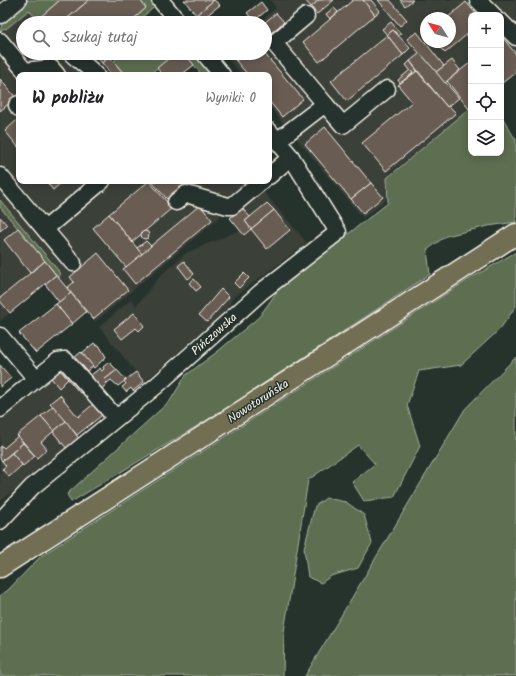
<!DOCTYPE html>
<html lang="pl">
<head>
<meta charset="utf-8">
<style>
	:root { --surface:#fff; --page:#f6f6f6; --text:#202124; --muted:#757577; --line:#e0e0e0 }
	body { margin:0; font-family:Kalam,sans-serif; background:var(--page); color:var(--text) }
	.controls { position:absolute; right:12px; top:12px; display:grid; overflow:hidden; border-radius:8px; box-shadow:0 2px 10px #0003 }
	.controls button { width:36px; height:36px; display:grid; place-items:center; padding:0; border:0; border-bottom:1px solid var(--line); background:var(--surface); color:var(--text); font:20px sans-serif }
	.compass { position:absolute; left:420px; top:12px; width:36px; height:36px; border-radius:50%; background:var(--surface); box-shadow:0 2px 10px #0003; rotate:306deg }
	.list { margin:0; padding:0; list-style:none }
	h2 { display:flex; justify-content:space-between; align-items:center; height:52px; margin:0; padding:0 16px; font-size:17px }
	h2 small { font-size:13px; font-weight:400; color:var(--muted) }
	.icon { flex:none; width:22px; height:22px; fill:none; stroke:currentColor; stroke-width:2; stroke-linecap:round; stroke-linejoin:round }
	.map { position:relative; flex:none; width:516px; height:676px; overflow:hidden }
	.search { position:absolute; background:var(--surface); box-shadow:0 2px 10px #0003; left:16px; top:16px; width:256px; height:44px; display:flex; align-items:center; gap:10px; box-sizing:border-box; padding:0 14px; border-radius:22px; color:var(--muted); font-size:15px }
	.panel { position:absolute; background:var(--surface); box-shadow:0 2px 10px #0003; left:16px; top:72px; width:256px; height:112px; border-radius:8px }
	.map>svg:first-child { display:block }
	.built { fill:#3a3f38; fill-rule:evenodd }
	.green { fill:#5d6e51; stroke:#a8b09c }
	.building { fill:#675b53; stroke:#f4f1e8 }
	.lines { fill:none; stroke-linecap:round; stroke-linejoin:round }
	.minor-casing { stroke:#f4f1e8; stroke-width:19 }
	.major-casing { stroke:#f4f1e8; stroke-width:23 }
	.minor { stroke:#26332d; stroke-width:16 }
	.major { stroke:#726e52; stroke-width:20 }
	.labels { text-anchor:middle; stroke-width:3; stroke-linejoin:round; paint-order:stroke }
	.street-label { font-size:12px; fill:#f4f1e8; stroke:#26332d }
</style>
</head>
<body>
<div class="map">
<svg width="516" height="676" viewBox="0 0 516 676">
	<rect width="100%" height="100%" fill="#26332d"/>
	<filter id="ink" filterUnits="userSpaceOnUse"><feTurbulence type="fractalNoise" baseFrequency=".025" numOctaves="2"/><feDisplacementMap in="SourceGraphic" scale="8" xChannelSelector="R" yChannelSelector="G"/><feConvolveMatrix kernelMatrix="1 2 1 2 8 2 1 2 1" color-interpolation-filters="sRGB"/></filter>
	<g filter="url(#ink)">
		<g class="built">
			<path d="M38 0H149L153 5 132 23H23V53H96L112 75H19V181H248L227 198 218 213 221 216 95 322 56 275 0 321V32Z"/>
			<path d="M270 0H516V72L501 84V15H471V108L469 115 390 172 386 200 363 218 269 106V75H242L223 54 265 53V23H259L276 8ZM426 18H450V42H426Z"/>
			<path d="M262 190 307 243 233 298 225 312 144 382 99 327 132 299 136 306 162 274 186 253 240 230 230 218Z"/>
			<path d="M66 365 106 412 77 435 80 440 68 450 0 501V420Z"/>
		</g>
		<g class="green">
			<path d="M28 0H60L37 20 29 10 6 29 4 28 0 32 3 20Z"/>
			<path d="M140 0H153L157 5 135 23H129L146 8Z"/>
			<path d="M119 53H148L153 59 159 55 158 53H175L149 75H121L123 72 114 62Z"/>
			<path d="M184 53H197L216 75H202Z"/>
			<path d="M468 110H471V153H501V115L514 137 516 138V222L488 226 446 236 427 250 430 274 232 405 71 502 67 494 170 401 186 375 217 352 259 317 281 286 388 203 387 178Z"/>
			<path d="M0 200 58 270 60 275 59 278 0 207Z"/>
			<path d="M516 252V306L500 329 461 365 419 371 407 405 420 446 394 497 364 501 352 482 375 464 358 445 308 480 284 632 283 676H0V595L7 591 41 556 466 281Z"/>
			<path d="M516 357V676H305L465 409Z"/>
			<path d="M326 498 346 502 364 515 372 543 358 568 331 576 321 583 308 577 304 548 315 506Z"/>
		</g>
		<g class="building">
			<path d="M60 0H89L63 22 64 23H40L37 20Z"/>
			<path d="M89 0H140L146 8 129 23H64L63 22Z"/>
			<path d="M184 0H214L196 15Z"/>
			<path d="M214 0 220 5 201 20 196 15Z"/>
			<path d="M305 0H319L311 7Z"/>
			<path d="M319 0H334L317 14 311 7Z"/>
			<path d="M353 0H363L375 15 319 62 303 42Z"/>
			<path d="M363 0H371L380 11 375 15Z"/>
			<path d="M378 0H390L407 20 400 26Z"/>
			<path d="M400 0H413L405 6Z"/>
			<path d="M261 2 267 10 254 21 247 13Z"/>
			<path d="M466 2 477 15H471V31L445 53 435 42H450V18H447Z"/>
			<path d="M334 8 338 12 330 19 326 14Z"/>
			<path d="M276 13 284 22 265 38 264 23Z"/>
			<path d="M220 15 227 23H210Z"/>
			<path d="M391 22 401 34 398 36 393 30 387 35 382 29Z"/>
			<path d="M393 30 410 48 403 55 387 35Z"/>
			<path d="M417 32 444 66 436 72 407 39Z"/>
			<path d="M387 35 403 55 347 101 331 81Z"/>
			<path d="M502 37 516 54V72L501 84Z"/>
			<path d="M97 53H114L102 63 95 54Z"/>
			<path d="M175 53H184L194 65 181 75H161V73L157 68Z"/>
			<path d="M230 53H245L236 61Z"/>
			<path d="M245 53H264L303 99 282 117 269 101V75H248L236 61Z"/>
			<path d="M420 53 459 98 447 107 410 61Z"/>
			<path d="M110 57 123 73 121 75H112L102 63Z"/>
			<path d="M452 60 460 70 445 83 436 72Z"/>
			<path d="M410 61 417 71 413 74 406 65Z"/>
			<path d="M471 62V108L469 109 447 81Z"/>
			<path d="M410 70 413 73 400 83 398 80Z"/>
			<path d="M417 71 447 107 449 106 456 113 386 171 362 143 412 102 398 85Z"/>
			<path d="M0 79 16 98 0 111Z"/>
			<path d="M17 120 19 122V148L5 131Z"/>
			<path d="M325 127 371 183 351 199 305 144Z"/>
			<path d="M46 181H63L53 190Z"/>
			<path d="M149 181 172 208 132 242 109 214Z"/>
			<path d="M151 181H188L167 199Z"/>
			<path d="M371 183 383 197 363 213 351 199Z"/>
			<path d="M267 203 274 210 251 229 245 221Z"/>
			<path d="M200 205 212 220 135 284 123 269Z"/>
			<path d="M242 208 250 217 245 221 251 229 244 235 230 218Z"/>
			<path d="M274 210 290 230 267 249 251 229Z"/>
			<path d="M109 214 142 254 126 267 93 228Z"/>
			<path d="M0 217 7 225 0 231Z"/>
			<path d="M18 228 45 261 30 273 4 240Z"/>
			<circle cx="145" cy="235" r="4"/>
			<path d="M146 241 151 246 142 254 137 248Z"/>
			<path d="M98 253 128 290 93 319 67 288 74 282 70 277Z"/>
			<path d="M45 261 56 275 10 313 0 301V298Z"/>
			<path d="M184 261 194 274 188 279 178 266Z"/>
			<path d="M244 273 249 278 239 288 234 283Z"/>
			<path d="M56 275 71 293 59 302 45 284Z"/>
			<path d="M194 279 201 287 196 291 189 283Z"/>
			<path d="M221 289 229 297 207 322 199 315Z"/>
			<path d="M71 293 86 312 72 324 56 304Z"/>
			<path d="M56 304 72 324 36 353 19 333Z"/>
			<path d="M134 313 144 326 139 331 136 328 122 339 114 329Z"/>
			<path d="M94 343 97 346 99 345 106 357 94 368 82 353Z"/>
			<path d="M81 352 93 366 87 371 81 364 78 367 74 358Z"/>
			<path d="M109 362 117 370 104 380 107 383 98 394 88 382 93 377 91 375 100 368 102 371 104 369 103 367Z"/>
			<path d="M0 365 11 378 0 387Z"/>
			<path d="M66 365 85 388 80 393 60 370Z"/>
			<path d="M60 370 68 379 59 388 51 378Z"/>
			<path d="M117 370 126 380 118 386 111 380 107 383 104 380Z"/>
			<path d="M136 372 144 382 133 391 131 388 126 392 122 387 126 384 124 381Z"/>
			<path d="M60 395 78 417 97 401 106 412 77 435 50 403Z"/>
			<path d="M53 406 66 421 54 431 41 416Z"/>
			<path d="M41 416 54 431 41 442 47 449 37 458 17 435Z"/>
			<path d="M66 421 80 440 68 450 53 432Z"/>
			<path d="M18 436 23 443 2 461 0 458V447L2 446 4 448Z"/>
			<path d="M23 443 35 456 23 466 12 453Z"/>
			<path d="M12 453 22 465 9 477 2 469 6 466 2 461Z"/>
		</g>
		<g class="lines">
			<defs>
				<g id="minor">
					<path d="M160 0 179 23"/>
					<path d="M478 0 493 15"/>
					<path d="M0 15 18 0"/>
					<path d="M501 22 516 37"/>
					<path d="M0 41 25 71 51 68 57 75"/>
					<path d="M71 53C80 62 88 66 96 75"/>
					<path d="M204 53 222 75"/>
					<path d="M19 104 17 105 19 108"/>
					<path d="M325 104 343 125 387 89"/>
					<path d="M277 141 325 104 274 43 306 16"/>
					<path d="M0 176 73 263"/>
					<path d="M269 176 291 157"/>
					<path d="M176 202 186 194 228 206H232L262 181"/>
					<path d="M45 229 102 181"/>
					<path d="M0 336 36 379"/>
					<path d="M0 409 58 361 65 360 116 418"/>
					<path d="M0 521 32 487 156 386 261 292 338 232 291 157 269 131"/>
				</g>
				<path id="major" d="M0 567 516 234"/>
			</defs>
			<use href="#minor" class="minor-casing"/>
			<use href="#major" class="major-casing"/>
			<use href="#minor" class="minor"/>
			<use href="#major" class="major"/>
		</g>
	</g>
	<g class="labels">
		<g class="street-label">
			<text transform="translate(214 334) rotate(-42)" y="4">Pińczowska</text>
			<text transform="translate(258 401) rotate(-33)" y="4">Nowotoruńska</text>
		</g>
	</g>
</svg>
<div class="controls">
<button>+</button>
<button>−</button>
<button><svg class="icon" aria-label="locate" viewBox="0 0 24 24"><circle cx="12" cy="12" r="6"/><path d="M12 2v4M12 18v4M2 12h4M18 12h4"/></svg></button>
<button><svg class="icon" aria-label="layers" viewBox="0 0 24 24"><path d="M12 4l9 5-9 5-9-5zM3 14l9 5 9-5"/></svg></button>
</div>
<svg class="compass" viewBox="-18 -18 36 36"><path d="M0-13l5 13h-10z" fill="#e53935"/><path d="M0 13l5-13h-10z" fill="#757577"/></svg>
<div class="search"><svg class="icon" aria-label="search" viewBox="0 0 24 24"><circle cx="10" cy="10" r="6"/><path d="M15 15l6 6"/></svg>Szukaj tutaj</div>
<section class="panel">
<h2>W pobliżu<small>Wyniki: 0</small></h2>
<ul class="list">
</ul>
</section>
</div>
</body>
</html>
